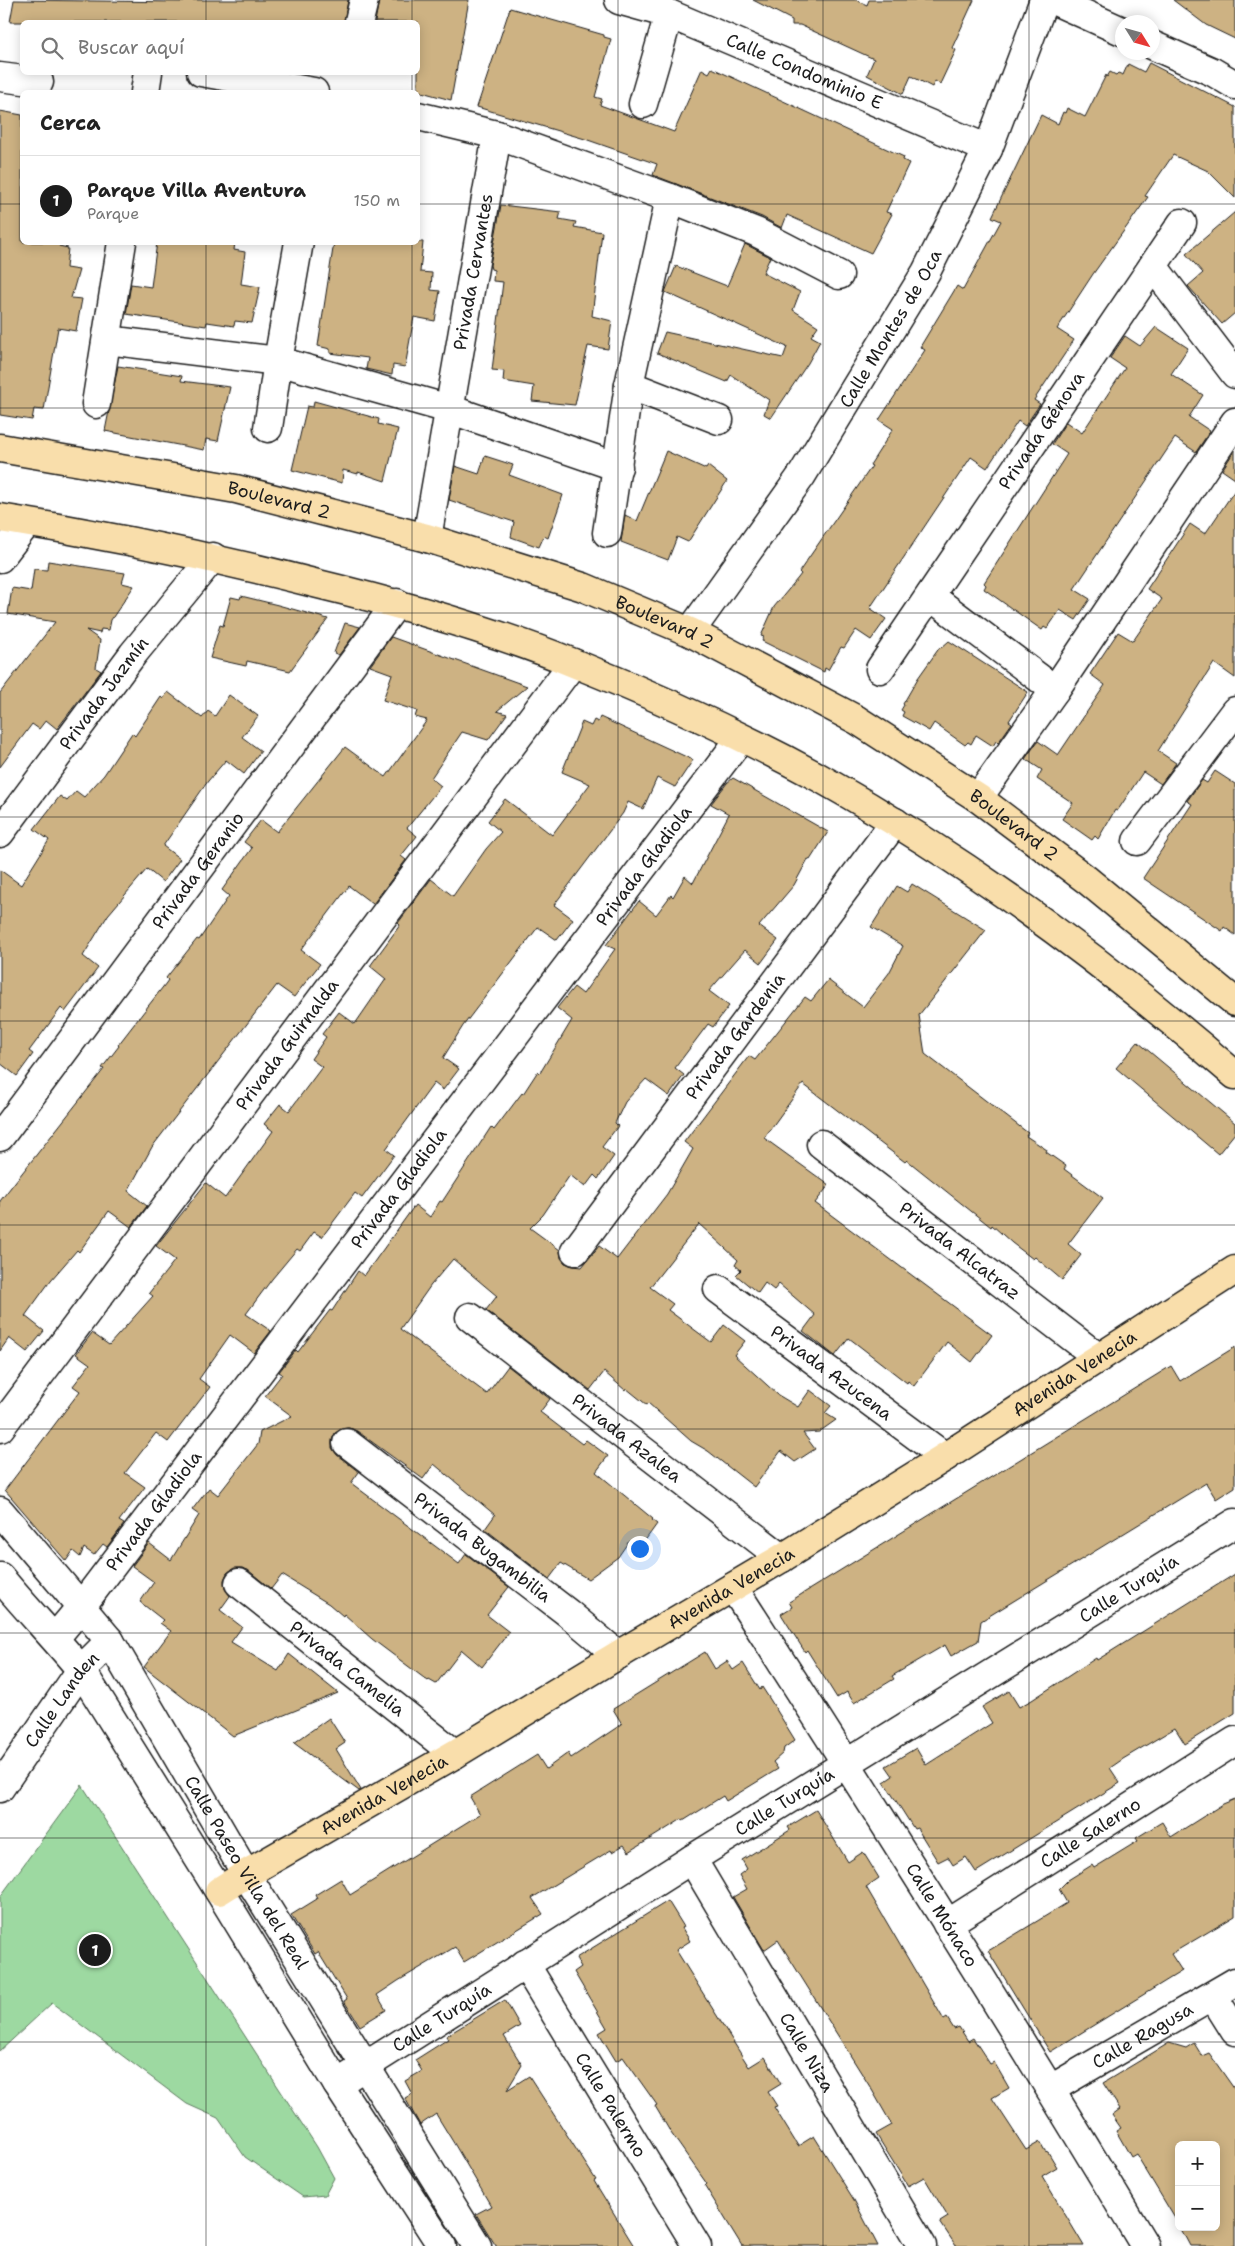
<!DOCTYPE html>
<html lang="es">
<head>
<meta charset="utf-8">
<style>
	:root { --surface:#fff; --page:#f2f2f2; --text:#222; --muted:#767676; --line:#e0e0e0; --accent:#1c1c1c }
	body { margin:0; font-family:"Shantell Sans",sans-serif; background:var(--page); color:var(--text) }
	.controls { position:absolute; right:15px; bottom:15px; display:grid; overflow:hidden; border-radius:8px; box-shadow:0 2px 12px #0003 }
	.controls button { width:45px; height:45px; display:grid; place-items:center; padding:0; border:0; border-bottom:1px solid var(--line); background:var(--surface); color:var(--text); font:25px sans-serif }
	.compass { position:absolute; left:1115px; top:15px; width:45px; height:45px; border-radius:50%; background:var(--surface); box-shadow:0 2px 12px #0003; rotate:127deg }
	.you { position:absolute; left:639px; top:1548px; width:18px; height:18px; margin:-12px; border:4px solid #fff; border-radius:50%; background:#1a73e8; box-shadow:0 0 0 8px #1a73e833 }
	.badge { display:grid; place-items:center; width:32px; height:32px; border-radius:50%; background:var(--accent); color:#fff; font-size:16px; font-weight:700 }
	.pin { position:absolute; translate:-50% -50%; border:2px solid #fff; box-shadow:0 1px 5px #0006 }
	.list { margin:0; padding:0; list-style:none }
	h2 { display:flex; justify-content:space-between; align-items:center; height:65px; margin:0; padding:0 20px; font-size:21px }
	h2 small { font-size:16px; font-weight:400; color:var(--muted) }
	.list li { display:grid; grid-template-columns:32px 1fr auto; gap:15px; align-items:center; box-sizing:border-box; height:90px; padding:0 20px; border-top:1px solid var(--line) }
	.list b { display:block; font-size:19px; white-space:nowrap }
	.list p { margin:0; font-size:16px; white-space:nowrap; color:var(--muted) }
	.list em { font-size:16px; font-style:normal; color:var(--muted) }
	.icon { flex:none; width:28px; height:28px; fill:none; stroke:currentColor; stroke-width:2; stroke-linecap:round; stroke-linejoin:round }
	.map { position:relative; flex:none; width:1235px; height:2246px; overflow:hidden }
	.search { position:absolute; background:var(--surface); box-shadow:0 2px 12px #0003; left:20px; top:20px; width:400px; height:55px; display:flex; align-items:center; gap:12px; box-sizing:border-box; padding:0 18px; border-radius:8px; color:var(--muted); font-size:19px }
	.panel { position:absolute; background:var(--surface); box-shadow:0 2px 12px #0003; left:20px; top:90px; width:400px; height:155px; border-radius:8px }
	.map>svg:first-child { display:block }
	.green { fill:#9dd9a1; stroke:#5c7a5e }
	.building { fill:#cdb283; stroke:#1c1c1c }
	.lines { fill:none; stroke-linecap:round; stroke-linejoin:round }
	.minor-casing { stroke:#1c1c1c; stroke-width:31 }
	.major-casing { stroke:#1c1c1c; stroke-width:31 }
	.minor { stroke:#fff; stroke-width:28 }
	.major { stroke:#f9deab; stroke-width:28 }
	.grid { fill:none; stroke:#1c1c1c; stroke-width:1; stroke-opacity:0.55 }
	.labels { text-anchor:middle; stroke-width:4; stroke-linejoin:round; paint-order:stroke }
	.street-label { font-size:18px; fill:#1c1c1c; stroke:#fff }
</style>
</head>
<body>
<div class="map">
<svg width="1235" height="2246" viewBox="0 0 1235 2246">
	<rect width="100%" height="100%" fill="#fff"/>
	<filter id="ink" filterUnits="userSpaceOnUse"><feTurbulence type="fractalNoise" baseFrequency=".02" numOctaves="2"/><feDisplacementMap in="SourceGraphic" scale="10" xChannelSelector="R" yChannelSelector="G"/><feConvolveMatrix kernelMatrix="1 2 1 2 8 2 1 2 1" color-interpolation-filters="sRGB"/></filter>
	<g filter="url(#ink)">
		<path class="green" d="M82 1785 317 2147 334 2178 325 2195 303 2197 245 2157 218 2118 187 2104 52 2003 0 2051V1897Z"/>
		<g class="building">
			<path d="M14 0 184 2V0H348L344 22H10Z"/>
			<path d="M379 0H469L451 100 418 91V22H375Z"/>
			<path d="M753 0H856L867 5 869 0H974L952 48 956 50 940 84 935 81 932 87 911 76 903 94 867 75 874 59 800 25H792V20Z"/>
			<path d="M1173 0H1235V39L1206 25Z"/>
			<path d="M510 8 604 35V37L611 39 595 97 602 99 600 105 674 132 702 69 709 73 712 68 904 157 903 160 909 163 886 212 892 214 871 253 787 215 782 228 762 217 653 175 657 164 585 139 477 107Z"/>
			<path d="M1149 63 1235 107V198L1208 171 1173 155 1145 196 1148 197 1093 274 1057 329 1074 340 1034 400 1040 404 1025 426 1018 421 987 468 971 457 870 608 886 619 871 640 856 630 844 648 841 647 828 670 825 668 824 672 762 641 764 637 761 636 774 607 798 578 801 574 799 572 872 466 870 465 893 429 879 420 925 350 920 347 957 286 963 290 1001 221 992 217 1041 115 1058 124 1063 112 1065 113 1067 108 1085 117 1106 75 1107 77 1110 72 1116 75 1118 73 1123 75 1128 64 1144 72Z"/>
			<path d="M0 111 22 115V242H60L59 246 68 248 66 268 79 270 71 298 82 299 76 331 58 328 44 410 34 409 32 420 0 415Z"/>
			<path d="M501 205 561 212 559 219 576 222 574 227 602 232 592 316 612 321 608 349 588 346 575 405 532 401 534 386 503 381 504 371 492 370 503 282 493 281 494 270 491 269 490 265Z"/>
			<path d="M1235 212V313L1222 324 1188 286 1203 273 1186 254Z"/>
			<path d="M157 242H235L234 250 245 252 241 284 260 287 252 323 235 321 234 326 207 322 206 326 126 314 131 284 151 287Z"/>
			<path d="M334 242H423L420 272 432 273 431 290 440 291 435 321 414 317 405 367 393 365 392 375 366 369 368 358 330 353V349L318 346Z"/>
			<path d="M745 244 770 257 763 273 800 292 793 310 818 326 811 336 820 341 808 363 771 418 764 414 769 400 731 375 727 382 657 353 665 332 783 358 787 347 665 292 676 266 727 286Z"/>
			<path d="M1156 327 1188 348 1171 374 1203 395 1189 417 1210 431 1196 452 1175 438 1074 589 1090 599 1076 620 1060 610 1047 629 1044 627 1042 630 984 589 986 585 984 583 1067 454 1052 444 1066 422 1082 433 1125 368 1110 358 1125 336 1140 346Z"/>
			<path d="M118 366 182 376 181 381 230 387 218 441 206 439 204 450 105 431Z"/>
			<path d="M314 401 379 419 378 424 398 429 385 481 358 472V474L343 470 342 483 292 470 307 406 313 407Z"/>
			<path d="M1235 450V479L1222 470Z"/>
			<path d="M666 451 706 469 708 466 727 481 688 542 677 537 668 560 621 542 625 515 637 521Z"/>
			<path d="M485 456 513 465 509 475 563 495 548 538 544 536 539 547 511 537 514 522 449 500 455 466 479 474Z"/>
			<path d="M1235 490V678L1214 663 1158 751 1176 763 1161 784 1143 772 1120 807 1117 811 1115 810 1098 839 1095 836 1092 840 1062 819 1073 803 1037 779 1042 770 1025 759 1038 741 1058 755 1105 685 1090 674 1118 632 1133 641 1162 599 1147 589 1190 524 1205 534Z"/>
			<path d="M48 561 125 573 122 583 134 586 111 620 109 630 101 629 100 633 86 630 100 640 96 668 101 671 57 729 46 720 39 729 32 724 0 767V693L55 622 8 614 12 588 31 591 34 569 47 570Z"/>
			<path d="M241 596 278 605 328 619 290 671 247 661 246 666 210 658 220 625 223 626 231 597 240 599Z"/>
			<path d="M345 623 360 627 339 655 334 653Z"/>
			<path d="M391 637 527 686 497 711 507 714 488 740 462 732 431 778 441 786 407 828 417 836 401 856 406 860 373 904 349 886 301 950 320 964 294 997 277 985 152 1147 128 1191 147 1206 131 1227 109 1211 79 1252 77 1250 51 1280 25 1316 44 1331 27 1352 9 1338 0 1351V1201L104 1069 102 1068 119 1046 118 1045 166 983 168 980 166 978 197 939 199 940 229 896 222 890 252 848 244 842 261 820 277 832 345 747 386 777 427 720 415 717 417 711 383 700 392 674 370 666Z"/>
			<path d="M949 641 1028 692 1009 721 1012 723 998 743 996 741 993 746 976 735 971 744 968 742 965 745 934 723 929 731 902 716 904 712 901 710 904 705 903 704 918 678 940 647 941 648Z"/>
			<path d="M168 692 202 718 208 711 215 716 229 695 258 716 242 737 261 751 244 774 226 760 208 781 163 846 180 859 163 882 147 869 108 915 83 956 98 968 65 1012 61 1008 29 1051 33 1054 17 1076 0 1063V870L21 885 49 840 34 829 60 796 67 801 76 791 84 797 104 775 132 733 135 736 161 697 163 699Z"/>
			<path d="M600 717 693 760 675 787 657 778 643 809 628 802 623 813 554 905 573 919 557 940 538 927 463 1026 443 1058 459 1069 443 1090 434 1083 386 1149 394 1155 362 1198 355 1193 322 1237 314 1232 300 1251 297 1249 272 1279 246 1314 271 1331 254 1353 230 1335 199 1379 210 1387 168 1442 156 1433 125 1473 145 1487 119 1521 124 1524 107 1547 103 1544 94 1555 84 1548 80 1557 73 1551 66 1561 5 1490 80 1391 73 1386 90 1364 76 1354 92 1333 109 1345 153 1296 149 1293 175 1260 156 1246 206 1183 225 1198 273 1131 264 1124 280 1104 289 1111 322 1067 311 1059 326 1037 322 1034 339 1012 355 1024 386 979 370 966 400 925 398 923 431 879 453 896 486 849 501 832 488 821 505 799 552 835 590 784 562 772 582 722 591 726 594 720 598 722Z"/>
			<path d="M1215 771 1235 784V935L1224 927 1222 931 1143 878 1192 804 1187 801 1202 780 1207 783Z"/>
			<path d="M733 778 828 832 810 860 808 859 794 885 759 926 778 940 761 963 745 950 709 991 729 1006 713 1027 708 1024 675 1068 684 1075 669 1096 646 1079 625 1102 615 1123 618 1126 602 1147 614 1156 598 1179 594 1175 585 1187 570 1175 543 1215 530 1228 560 1250 561 1258 565 1263 573 1266 582 1267 599 1246 617 1259 667 1194 693 1149 684 1142 749 1056 755 1060 805 997 811 1001 828 980 863 1007 889 973 903 946 871 927 897 886 907 892 912 884 986 930 919 1015 925 1054 1028 1133 1026 1136 1047 1150 1046 1152 1066 1166 1064 1169 1103 1198 1068 1244 1081 1255 1062 1280 1035 1257 1033 1259 1012 1243 992 1225 991 1227 907 1160 905 1162 803 1084 764 1138 829 1185 815 1203 992 1335 972 1362 947 1342 914 1386 908 1381 907 1383 849 1338 835 1356 803 1331 815 1315 779 1284 774 1290 765 1283 758 1293 736 1275 741 1270 735 1265 738 1260 699 1224 650 1287 673 1304 668 1310 711 1342 724 1325 745 1341 734 1355 778 1395 798 1407 810 1390 831 1406 825 1413 836 1420 819 1432 803 1433 815 1449 795 1462 781 1451 754 1487 708 1451 691 1441 648 1403 647 1405 626 1388 625 1390 604 1372 590 1390 486 1310 497 1296 453 1259 431 1285 400 1329 487 1394 508 1366 550 1399 540 1412 582 1444 586 1440 608 1456 596 1472 653 1519 652 1520 657 1524 639 1549 629 1541 618 1557 588 1579 561 1563 549 1579 485 1529 495 1515 434 1464 423 1479 357 1431 349 1428 341 1429 335 1433 332 1440V1448L337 1455 359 1472 351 1483 459 1564 466 1554 509 1587 487 1615 509 1632 482 1667 462 1650 436 1684 429 1680 428 1681 372 1639 344 1614 343 1616 329 1604 282 1575 271 1589 248 1570 242 1568H234L227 1573 224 1580 225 1589 230 1596 220 1610 242 1627 231 1642 278 1671 289 1654 338 1693 233 1736 144 1667 171 1631 160 1623 163 1620 140 1602 154 1582 132 1566 149 1543 171 1560 199 1515 192 1510 209 1488 218 1495 258 1444 260 1432 292 1416 265 1396 282 1374 279 1372 296 1350 298 1352 330 1310 332 1311 358 1271 364 1276 415 1205 430 1217 440 1201 442 1202 491 1127 494 1130 522 1093 523 1094 538 1071 540 1073 572 1020 557 1008 574 987 583 994 615 949 606 945 639 901 656 915 671 895 673 897 685 876 693 883 729 814 711 804 727 783Z"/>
			<path d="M1138 1042 1235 1123V1133L1218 1154 1116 1068Z"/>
			<path d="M1235 1347V1487L1216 1499 1206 1483 981 1621 978 1641 951 1656 945 1645 892 1676 894 1679 854 1703 847 1692 837 1698 807 1650 805 1652 781 1614 792 1607 789 1602 1171 1366 1180 1381Z"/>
			<path d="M1235 1574V1713L1185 1744 1175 1728 1123 1759 1110 1768 1120 1783 976 1872 966 1857 953 1865 948 1857 938 1862 917 1828 914 1829 884 1782 893 1776 886 1766 916 1748 926 1765 992 1723 982 1707 1009 1691 1019 1707 1032 1700 1096 1658 1097 1660 1110 1652Z"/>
			<path d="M705 1652 715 1669 727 1661 733 1670 743 1663 760 1690 762 1687 771 1701 795 1740 784 1748 783 1753 773 1762 778 1769 726 1801 723 1796 683 1821 682 1819 629 1852 624 1845 612 1852 611 1850 532 1898 543 1914 464 1962 455 1947 398 1981 377 1995 386 2010 360 2026 344 2001 347 1999 318 1952 315 1954 291 1915 317 1899 315 1895 341 1879 350 1895 480 1814 470 1797 537 1755 546 1769 568 1753 571 1758 622 1724 613 1709Z"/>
			<path d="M329 1718 345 1743 336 1749 361 1790 359 1791 294 1743Z"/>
			<path d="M1235 1799V1916L1171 1954 1182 1971 1050 2052 988 1951 1067 1903 1059 1889 1068 1880 1092 1865 1094 1868 1138 1841 1136 1838 1162 1822 1171 1837 1223 1804Z"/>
			<path d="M816 1810 848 1862 863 1852 879 1878 866 1887 944 2020 947 2018 954 2029 959 2027 968 2041 973 2038 990 2064 994 2062 1009 2088 992 2098 1026 2150 1040 2142 1045 2151 1048 2152 1057 2167 1042 2176 1084 2246H956L940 2222 948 2217 924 2177 908 2186 876 2134 892 2125 872 2090 778 1940 764 1950 733 1897 747 1889 739 1875 747 1869 742 1860 790 1830 788 1827Z"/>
			<path d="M668 1901 684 1927 682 1928 690 1941 676 1950 749 2067 765 2057 781 2084 768 2092 777 2106 774 2107 798 2146 814 2136 854 2200 878 2246H742L705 2186 707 2184 671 2133 655 2106 657 2105 623 2057 616 2061 599 2033 607 2028 574 1972 581 1967 576 1958Z"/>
			<path d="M505 2000 520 2026 504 2036 522 2065 507 2090 529 2076 596 2180 594 2181 634 2246H496L476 2214 491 2206 455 2145 436 2114 420 2125 405 2098 412 2094 405 2081 422 2071 415 2060 448 2039 446 2036Z"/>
			<path d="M1169 2043 1186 2048 1194 2043 1202 2056 1209 2053 1235 2090V2246H1190L1180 2227H1216V2145H1179V2225L1136 2154 1131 2157 1116 2131 1121 2128 1112 2115 1120 2109 1103 2083Z"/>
		</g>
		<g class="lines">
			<defs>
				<g id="minor">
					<path id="s1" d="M619 0 669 14 988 149"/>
					<path d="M1053 0 1122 31"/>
					<path d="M359 21 364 0"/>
					<path d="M1152 45 1213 72 1235 85"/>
					<path d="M201 72 314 92"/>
					<path d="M0 77 39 82"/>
					<path d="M145 92 148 72"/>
					<path d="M643 104 669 14"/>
					<path d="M418 116 497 135 670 198 756 232 839 275"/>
					<path d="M1153 266 1235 374"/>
					<path d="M107 340 278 361 449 409 618 467"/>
					<path d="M629 385 719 420"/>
					<path d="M96 404 122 242"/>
					<path d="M268 428 278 361 299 242"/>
					<path d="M607 533 629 385 670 198"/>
					<path id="s2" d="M427 538 497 135"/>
					<path d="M0 558 27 523"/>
					<path d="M930 596 1055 690"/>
					<path id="s3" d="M690 632 802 475 926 272 988 149 1044 0"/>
					<path id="s4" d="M880 669 1182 223"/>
					<path d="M978 798 1055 690 1235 422"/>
					<path id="s5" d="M0 833 133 654 213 557"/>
					<path d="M1137 841 1235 711"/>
					<path id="s6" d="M0 1137 397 603"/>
					<path id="s7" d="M821 1144 1099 1358"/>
					<path id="s8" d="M575 1251 895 822"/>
					<path id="s9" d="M718 1289 945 1457"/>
					<path id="s10" d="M470 1317 782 1558"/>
					<path id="s11" d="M0 1428 573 663"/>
					<path id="s12" d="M347 1443 568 1613 618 1655"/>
					<path id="s13" d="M0 1511 110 1641 246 1874 477 2246"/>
					<path d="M0 1577C26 1609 55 1638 81 1670L219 1891 337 2084 442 2246"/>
					<path id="s14" d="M239 1583 455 1754"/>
					<path id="s15" d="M733 1587C874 1805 1012 2024 1145 2246"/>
					<path id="s16" d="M55 1638 80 1608 741 738"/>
					<path id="s17" d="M0 1788 81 1670 110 1641"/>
					<path id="s18" d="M692 1859 922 2246"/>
					<path id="s19" d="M947 1924 1235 1741"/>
					<path id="s20" d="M525 1964 697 2246"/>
					<path d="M1213 1996 1235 2031"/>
					<path id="s21" d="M337 2084 692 1859 1235 1523"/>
					<path id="s22" d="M1051 2089 1235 1982"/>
				</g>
				<g id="major">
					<path id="s23" d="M0 448 236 489 427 538 583 587 690 632 857 720 978 798 1087 880 1235 1002"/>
					<path d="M0 518C107 535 213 557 318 584 405 605 492 630 576 664 658 697 741 735 820 778 968 861 1107 964 1235 1075"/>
					<path id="s24" d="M219 1891 246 1874 455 1754 618 1655 782 1558 945 1457 1235 1270"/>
				</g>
			</defs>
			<use href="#minor" class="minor-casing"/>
			<use href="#major" class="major-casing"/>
			<use href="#minor" class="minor"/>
			<use href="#major" class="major"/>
		</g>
	</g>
	<path class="grid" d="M206 0V22M412 0V22M618 0V2246M823 0V2246M1029 0V2246M206 72V92M412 72V92M0 204H22M418 204H1235M206 242V2246M412 242V2246M0 408H1235M0 613H1235M0 817H1235M0 1021H1235M0 1225H1235M0 1429H1235M0 1633H1235M0 1838H1235M0 2042H1235"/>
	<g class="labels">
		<g class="street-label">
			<text dy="6" stroke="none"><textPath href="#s1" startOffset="199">Calle Condominio E</textPath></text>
			<text dy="6" stroke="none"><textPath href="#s2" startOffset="270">Privada Cervantes</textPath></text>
			<text dy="6" stroke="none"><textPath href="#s3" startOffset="364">Calle Montes de Oca</textPath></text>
			<text dy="6" stroke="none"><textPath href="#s4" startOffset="288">Privada Génova</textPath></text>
			<text dy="6" stroke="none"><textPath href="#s23" startOffset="284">Boulevard 2</textPath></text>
			<text dy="6" stroke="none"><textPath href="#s23" startOffset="689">Boulevard 2</textPath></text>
			<text dy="6" stroke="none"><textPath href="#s5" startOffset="174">Privada Jazmín</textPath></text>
			<text dy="6" stroke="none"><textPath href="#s23" startOffset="1094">Boulevard 2</textPath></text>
			<text dy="6" stroke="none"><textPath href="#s16" startOffset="971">Privada Gladiola</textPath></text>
			<text dy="6" stroke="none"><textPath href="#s6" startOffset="332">Privada Geranio</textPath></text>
			<text dy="6" stroke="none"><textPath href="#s8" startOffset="268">Privada Gardenia</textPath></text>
			<text dy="6" stroke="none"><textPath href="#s11" startOffset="479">Privada Guirnalda</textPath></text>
			<text dy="6" stroke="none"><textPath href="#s16" startOffset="566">Privada Gladiola</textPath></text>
			<text dy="6" stroke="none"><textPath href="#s7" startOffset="175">Privada Alcatraz</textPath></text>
			<text dy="6" stroke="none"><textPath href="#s9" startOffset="141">Privada Azucena</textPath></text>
			<text dy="6" stroke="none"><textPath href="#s24" startOffset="1000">Avenida Venecia</textPath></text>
			<text dy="6" stroke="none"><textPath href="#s10" startOffset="198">Privada Azalea</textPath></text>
			<text dy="6" stroke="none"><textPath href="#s16" startOffset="161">Privada Gladiola</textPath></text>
			<text dy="6" stroke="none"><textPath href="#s12" startOffset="171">Privada Bugambilia</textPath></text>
			<text dy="6" stroke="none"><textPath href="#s24" startOffset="595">Avenida Venecia</textPath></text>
			<text dy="6" stroke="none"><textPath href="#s21" startOffset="934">Calle Turquía</textPath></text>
			<text dy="6" stroke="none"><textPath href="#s14" startOffset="138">Privada Camelia</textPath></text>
			<text dy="6" stroke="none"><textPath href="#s17" startOffset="108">Calle Landen</textPath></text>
			<text dy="6" stroke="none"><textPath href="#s24" startOffset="191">Avenida Venecia</textPath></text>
			<text dy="6" stroke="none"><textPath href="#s21" startOffset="529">Calle Turquía</textPath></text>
			<text dy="6" stroke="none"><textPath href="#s19" startOffset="170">Calle Salerno</textPath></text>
			<text dy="6" stroke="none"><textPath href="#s13" startOffset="439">Calle Paseo Villa del Real</textPath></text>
			<text dy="6" stroke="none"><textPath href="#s15" startOffset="389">Calle Mónaco</textPath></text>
			<text dy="6" stroke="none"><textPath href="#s21" startOffset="124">Calle Turquía</textPath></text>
			<text dy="6" stroke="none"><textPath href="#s22" startOffset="106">Calle Ragusa</textPath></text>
			<text dy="6" stroke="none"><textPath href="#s18" startOffset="225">Calle Niza</textPath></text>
			<text dy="6" stroke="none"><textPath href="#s20" startOffset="165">Calle Palermo</textPath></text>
		</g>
	</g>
</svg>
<div class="controls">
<button>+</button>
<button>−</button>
</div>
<svg class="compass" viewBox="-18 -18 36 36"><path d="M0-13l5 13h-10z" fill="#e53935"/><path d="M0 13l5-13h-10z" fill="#767676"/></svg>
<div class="you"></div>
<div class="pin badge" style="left:95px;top:1950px">1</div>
<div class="search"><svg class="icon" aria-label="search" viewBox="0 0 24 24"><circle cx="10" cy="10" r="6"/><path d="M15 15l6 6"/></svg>Buscar aquí</div>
<section class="panel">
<h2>Cerca<small></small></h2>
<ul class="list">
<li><span class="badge">1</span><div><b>Parque Villa Aventura</b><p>Parque</p></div><em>150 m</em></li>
</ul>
</section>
</div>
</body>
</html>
